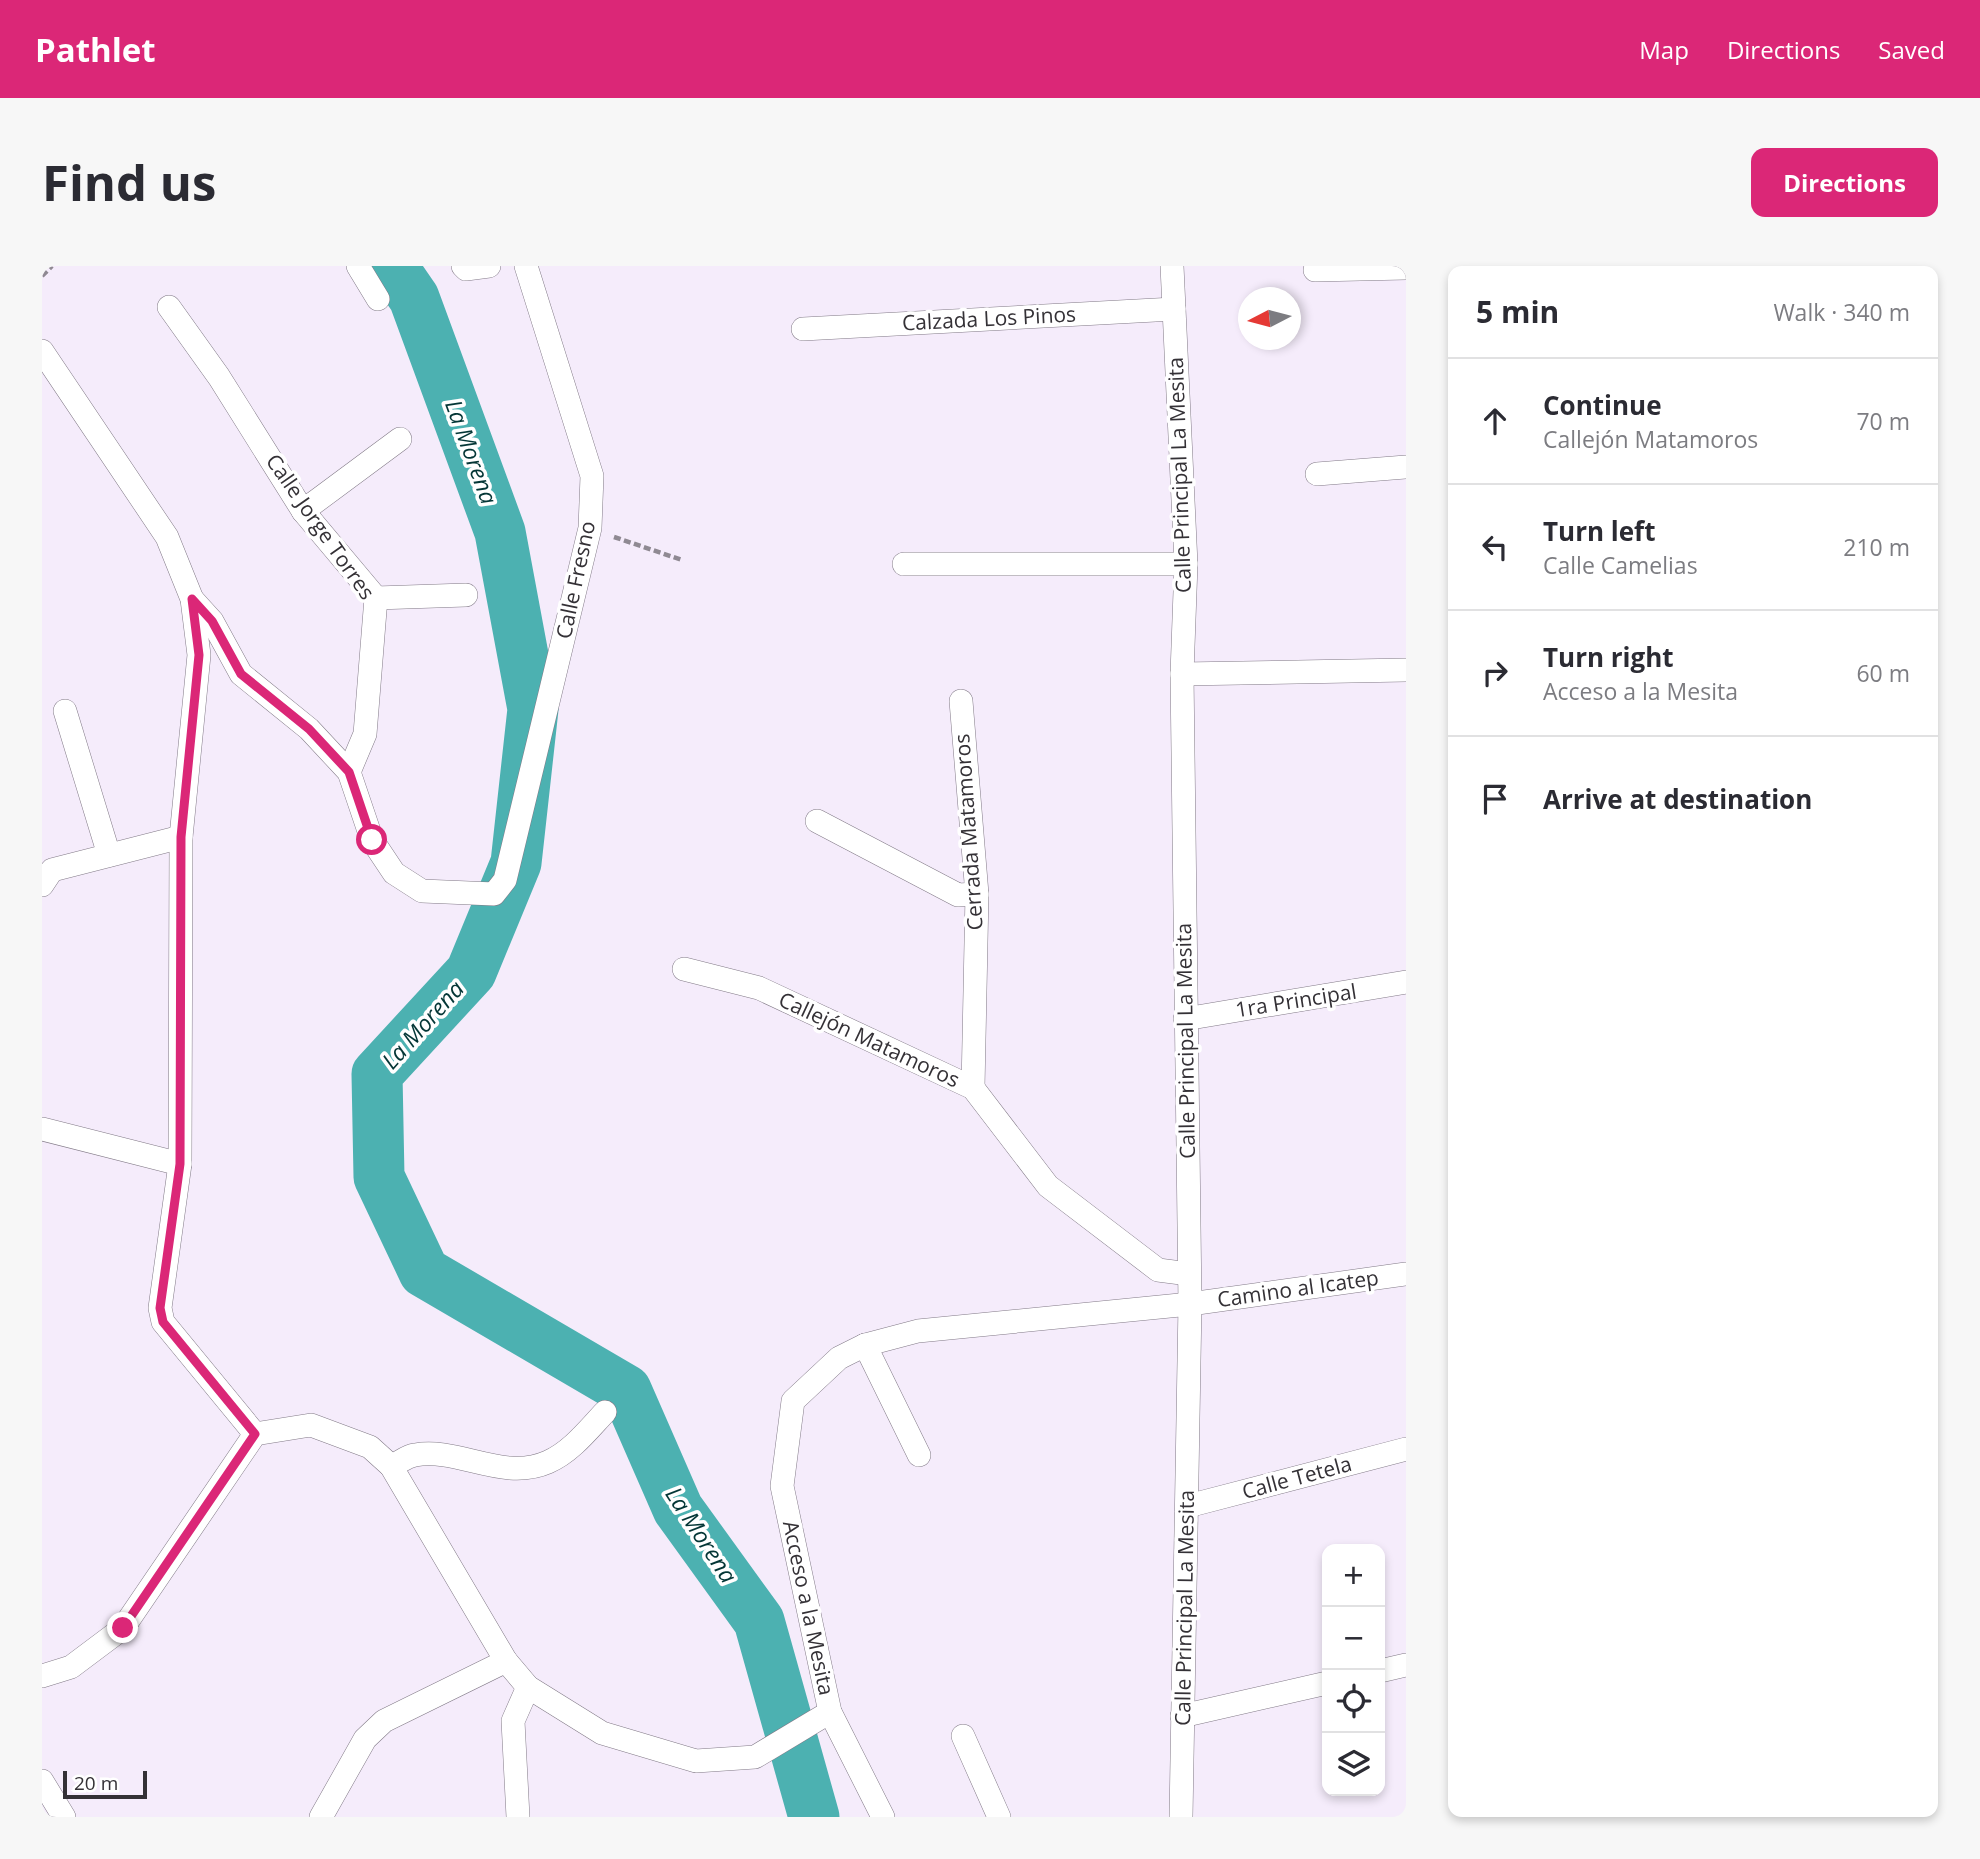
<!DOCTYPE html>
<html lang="en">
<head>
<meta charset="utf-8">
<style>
	:root { --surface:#fff; --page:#f7f7f7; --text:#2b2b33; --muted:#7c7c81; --line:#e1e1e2; --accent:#db2777 }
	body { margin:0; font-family:"Open Sans",sans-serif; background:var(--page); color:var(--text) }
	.controls { position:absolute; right:21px; bottom:21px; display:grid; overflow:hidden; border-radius:14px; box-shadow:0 4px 10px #0003 }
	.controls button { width:63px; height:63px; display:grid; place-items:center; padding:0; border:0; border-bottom:2px solid var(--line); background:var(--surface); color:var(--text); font:35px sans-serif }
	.compass { position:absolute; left:1196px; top:21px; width:63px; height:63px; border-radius:50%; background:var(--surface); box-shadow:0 4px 10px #0003; rotate:264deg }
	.scale { position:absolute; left:21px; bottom:18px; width:84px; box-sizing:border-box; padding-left:7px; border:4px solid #343136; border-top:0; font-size:19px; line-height:24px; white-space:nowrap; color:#343136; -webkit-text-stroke:5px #fff; paint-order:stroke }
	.stop { position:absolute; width:21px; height:21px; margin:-16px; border:5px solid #db2777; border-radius:50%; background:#fff }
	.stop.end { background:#db2777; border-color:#fff; box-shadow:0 2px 7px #0008 }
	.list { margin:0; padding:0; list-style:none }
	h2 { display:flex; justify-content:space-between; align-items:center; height:91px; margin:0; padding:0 28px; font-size:30px }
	h2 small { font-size:23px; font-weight:400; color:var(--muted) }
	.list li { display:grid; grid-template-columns:46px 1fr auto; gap:21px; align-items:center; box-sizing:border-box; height:126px; padding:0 28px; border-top:2px solid var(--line) }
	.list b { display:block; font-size:26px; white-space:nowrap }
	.list p { margin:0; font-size:23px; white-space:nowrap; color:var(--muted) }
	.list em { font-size:23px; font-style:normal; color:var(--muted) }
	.icon { flex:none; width:38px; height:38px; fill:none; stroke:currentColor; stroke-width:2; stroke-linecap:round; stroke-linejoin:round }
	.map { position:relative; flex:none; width:1364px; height:1551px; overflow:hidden; border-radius:14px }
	header { display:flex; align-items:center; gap:42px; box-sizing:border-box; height:98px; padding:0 35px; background:var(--accent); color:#fff }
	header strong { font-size:33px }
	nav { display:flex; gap:38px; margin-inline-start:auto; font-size:24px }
	.intro { display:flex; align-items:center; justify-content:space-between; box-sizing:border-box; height:168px; padding:0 42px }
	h1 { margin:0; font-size:49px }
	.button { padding:18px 32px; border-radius:14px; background:var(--accent); color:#fff; font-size:24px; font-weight:700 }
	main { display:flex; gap:42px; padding:0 42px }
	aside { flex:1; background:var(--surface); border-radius:14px; box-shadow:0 4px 10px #0003 }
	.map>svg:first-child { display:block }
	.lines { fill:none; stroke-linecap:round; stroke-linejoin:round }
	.river { stroke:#4cb1b1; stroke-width:51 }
	.minor-casing { stroke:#827a87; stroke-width:24 }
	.path { stroke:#8f8992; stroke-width:4.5; stroke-dasharray:7 3.5; stroke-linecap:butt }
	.minor { stroke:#fff; stroke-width:23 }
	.route { stroke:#db2777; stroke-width:9 }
	.labels { text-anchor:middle; stroke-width:7; stroke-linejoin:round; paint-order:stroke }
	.street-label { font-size:21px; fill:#343136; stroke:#fff }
	.water-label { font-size:23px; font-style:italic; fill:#043636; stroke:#fff }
</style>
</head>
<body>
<header>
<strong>Pathlet</strong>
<nav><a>Map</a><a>Directions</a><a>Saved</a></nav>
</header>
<div class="intro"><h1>Find us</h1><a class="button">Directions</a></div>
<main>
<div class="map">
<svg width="1364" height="1551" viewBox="0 0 1364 1551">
	<rect width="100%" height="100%" fill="#f5ecfb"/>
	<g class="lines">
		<path class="river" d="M350 0 372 32 458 266 491 443 474 597 429 706 335 808 337 911 382 1006 584 1124 636 1243 717 1355 772 1551"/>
		<defs>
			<g id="minor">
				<path d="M316 0 336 33"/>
				<path d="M421 0 424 3 447 0"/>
				<path d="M1130 0 1144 298 1140 408 1148 1038 1139 1551"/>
				<path d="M1273 4 1364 2"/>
				<path d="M127 41 177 111 261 245 334 332 323 468 307 506"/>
				<path d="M761 63 1132 43"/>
				<path d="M0 85 125 271 150 333 157 389 139 571 138 898 118 1042 121 1056 213 1168"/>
				<path d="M1275 208 1364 201"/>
				<path d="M261 245 358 173"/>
				<path d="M862 298H1144"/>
				<path d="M334 332 424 329"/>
				<path d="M150 333 170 355 199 408 267 463 307 506 330 574 352 607 380 625 452 628 463 614 548 262 550 210 484 0"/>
				<path d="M1140 408 1364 404"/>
				<path d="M919 435 935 628 931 822"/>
				<path d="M23 445 67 589"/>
				<path d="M775 555 916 629 935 628"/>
				<path d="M0 619 10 604 139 571"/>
				<path d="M642 703 717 722 931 822 1006 920 1116 1004 1147 1008"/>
				<path d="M1143 753 1364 716"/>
				<path d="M0 863 138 898"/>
				<path d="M823 1079 877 1189"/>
				<path d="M349 1200C357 1197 365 1190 373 1189 416 1181 461 1216 506 1196 529 1186 546 1164 563 1146"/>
				<path d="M1146 1240 1364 1183"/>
				<path d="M1338 1405 1364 1399"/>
				<path d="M0 1410 29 1401 81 1362 213 1168 269 1159 328 1181 349 1200 464 1395 486 1421 560 1467 654 1495 713 1491 788 1446"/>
				<path d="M1140 1450 1285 1417"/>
				<path d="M921 1470 957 1551"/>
				<path d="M0 1515 22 1551"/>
				<path d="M279 1551 323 1473 342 1455 464 1395"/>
				<path d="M476 1551 471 1455 486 1421"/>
				<path d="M841 1551 788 1446 740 1220 751 1135 797 1092 823 1079 876 1065 1148 1038 1364 1008"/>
			</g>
		</defs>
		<use href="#minor" class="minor-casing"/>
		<g class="path">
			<path d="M0 10 10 0"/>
			<path d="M572 271 640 294"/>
		</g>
		<use href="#minor" class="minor"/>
	</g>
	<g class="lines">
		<path class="route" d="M81 1362 213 1168 121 1056 118 1042 138 898 139 571 157 389 150 333 170 355 199 408 267 463 307 506 330 574"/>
	</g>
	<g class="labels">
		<g class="street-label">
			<text transform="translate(947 53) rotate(-3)" y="7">Calzada Los Pinos</text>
			<text transform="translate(1138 209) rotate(-92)" y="7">Calle Principal La Mesita</text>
			<text transform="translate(278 261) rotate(55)" y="7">Calle Jorge Torres</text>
			<text transform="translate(534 314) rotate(-78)" y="7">Calle Fresno</text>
			<text transform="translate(927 566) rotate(-94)" y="7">Cerrada Matamoros</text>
			<text transform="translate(1254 735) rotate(-9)" y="7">1ra Principal</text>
			<text transform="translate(827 774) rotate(25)" y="7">Callejón Matamoros</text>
			<text transform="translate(1144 775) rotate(-91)" y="7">Calle Principal La Mesita</text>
			<text transform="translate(1256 1023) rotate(-8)" y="7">Camino al Icatep</text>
			<text transform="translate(1255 1212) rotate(-15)" y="7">Calle Tetela</text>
			<text transform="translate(766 1342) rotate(78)" y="7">Acceso a la Mesita</text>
			<text transform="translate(1143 1342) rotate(-89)" y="7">Calle Principal La Mesita</text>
		</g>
		<g class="water-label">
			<text transform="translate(429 186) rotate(70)" y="8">La Morena</text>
			<text transform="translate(381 759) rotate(-48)" y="8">La Morena</text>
			<text transform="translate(659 1269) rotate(57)" y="8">La Morena</text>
		</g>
	</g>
</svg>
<div class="controls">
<button>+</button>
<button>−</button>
<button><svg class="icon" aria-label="locate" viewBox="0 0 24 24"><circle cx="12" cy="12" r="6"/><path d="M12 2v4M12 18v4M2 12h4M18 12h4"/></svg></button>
<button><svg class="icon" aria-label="layers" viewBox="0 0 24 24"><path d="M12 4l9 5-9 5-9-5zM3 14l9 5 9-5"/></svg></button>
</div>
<svg class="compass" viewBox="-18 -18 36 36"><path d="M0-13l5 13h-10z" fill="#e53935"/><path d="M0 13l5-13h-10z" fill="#7c7c81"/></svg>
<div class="scale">20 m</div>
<div class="stop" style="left:330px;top:574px"></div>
<div class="stop end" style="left:81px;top:1362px"></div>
</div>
<aside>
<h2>5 min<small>Walk · 340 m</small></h2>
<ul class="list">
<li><svg class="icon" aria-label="ahead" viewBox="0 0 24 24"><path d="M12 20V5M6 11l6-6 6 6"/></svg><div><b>Continue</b><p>Callejón Matamoros</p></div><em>70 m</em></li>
<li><svg class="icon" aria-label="left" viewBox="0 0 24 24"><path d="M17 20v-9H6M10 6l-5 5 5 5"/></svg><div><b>Turn left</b><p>Calle Camelias</p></div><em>210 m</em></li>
<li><svg class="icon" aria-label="right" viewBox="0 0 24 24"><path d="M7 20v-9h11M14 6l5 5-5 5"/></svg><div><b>Turn right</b><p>Acceso a la Mesita</p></div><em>60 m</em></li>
<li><svg class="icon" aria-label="arrive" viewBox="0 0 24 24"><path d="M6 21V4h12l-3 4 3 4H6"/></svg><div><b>Arrive at destination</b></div></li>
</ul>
</aside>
</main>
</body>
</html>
